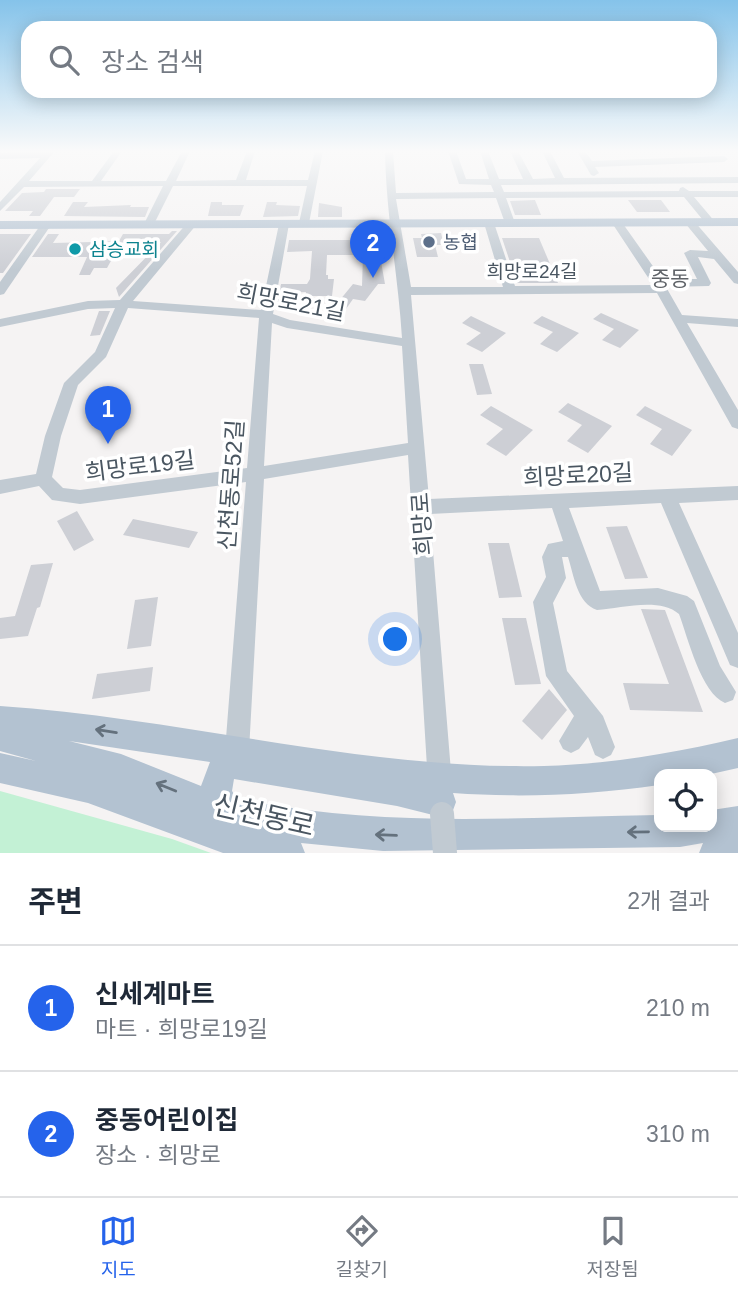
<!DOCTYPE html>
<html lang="ko">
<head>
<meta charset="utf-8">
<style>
	:root { --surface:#fff; --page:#f6f6f7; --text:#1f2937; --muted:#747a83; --line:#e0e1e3; --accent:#2563eb }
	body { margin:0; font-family:Helvetica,"Noto Sans KR",sans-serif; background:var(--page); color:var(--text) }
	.controls { position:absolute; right:21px; bottom:21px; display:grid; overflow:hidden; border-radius:14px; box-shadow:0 4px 18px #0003 }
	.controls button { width:63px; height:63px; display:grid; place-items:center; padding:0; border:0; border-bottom:2px solid var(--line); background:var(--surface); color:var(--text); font:35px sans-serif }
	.you { position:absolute; left:396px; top:640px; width:24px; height:24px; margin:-18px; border:5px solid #fff; border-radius:50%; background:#1a73e8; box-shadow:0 0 0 10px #1a73e833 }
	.badge { display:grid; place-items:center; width:46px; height:46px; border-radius:50%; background:var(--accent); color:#fff; font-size:23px; font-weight:700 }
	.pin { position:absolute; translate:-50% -58px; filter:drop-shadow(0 2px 4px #0008) }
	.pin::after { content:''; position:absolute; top:37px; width:24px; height:21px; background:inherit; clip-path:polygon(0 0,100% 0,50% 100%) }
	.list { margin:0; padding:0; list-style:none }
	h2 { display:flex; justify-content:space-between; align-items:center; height:91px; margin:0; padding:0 28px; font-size:30px }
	h2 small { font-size:23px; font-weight:400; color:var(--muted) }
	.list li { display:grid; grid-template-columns:46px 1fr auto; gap:21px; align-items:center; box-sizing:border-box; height:126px; padding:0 28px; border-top:2px solid var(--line) }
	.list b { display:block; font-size:26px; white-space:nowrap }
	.list p { margin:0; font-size:23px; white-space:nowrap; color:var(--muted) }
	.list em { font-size:23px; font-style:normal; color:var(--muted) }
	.icon { flex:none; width:38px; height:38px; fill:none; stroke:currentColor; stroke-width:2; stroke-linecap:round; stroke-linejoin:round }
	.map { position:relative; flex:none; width:738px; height:853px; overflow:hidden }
	.search { position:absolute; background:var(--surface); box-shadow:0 4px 18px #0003; left:21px; right:21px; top:21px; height:77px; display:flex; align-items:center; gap:18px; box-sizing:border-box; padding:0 24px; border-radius:21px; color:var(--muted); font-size:26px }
	.sheet { height:343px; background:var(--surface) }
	nav { display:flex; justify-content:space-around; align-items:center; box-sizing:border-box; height:98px; border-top:2px solid var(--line); background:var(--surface); font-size:19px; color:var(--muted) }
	nav a { display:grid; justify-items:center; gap:4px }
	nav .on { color:var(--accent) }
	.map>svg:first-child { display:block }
	.green { fill:#c3f1d5 }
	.building { fill:#cdcfd5 }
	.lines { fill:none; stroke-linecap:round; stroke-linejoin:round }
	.minor { fill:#c1cad2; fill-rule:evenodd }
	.major { fill:#b3c2d1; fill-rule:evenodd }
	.minor-bridge { stroke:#c1cad2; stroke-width:24 }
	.oneway { stroke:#64717d }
	.service-dot { fill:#5c6f8a; stroke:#fff; stroke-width:2.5 }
	.culture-dot { fill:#0f9aa8; stroke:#fff; stroke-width:2.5 }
	.labels { text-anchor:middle; stroke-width:7; stroke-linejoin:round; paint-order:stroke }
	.far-service-label { font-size:19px; fill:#4e5e75; stroke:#fff; text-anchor:start }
	.far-culture-label { font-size:19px; fill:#0d838f; stroke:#fff; text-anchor:start }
	.far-street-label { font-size:19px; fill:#4a5661; stroke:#fff }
	.far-quarter-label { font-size:21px; fill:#5f6368; stroke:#fff }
	.street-label { font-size:23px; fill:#4a5661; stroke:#fff }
	.near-street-label { font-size:28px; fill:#4a5661; stroke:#fff }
</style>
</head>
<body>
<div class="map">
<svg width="738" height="853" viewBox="0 0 738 853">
	<rect width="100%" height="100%" fill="#f5f3f3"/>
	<path class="green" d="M0 791 172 839 211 853H0Z"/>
	<g class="building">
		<path d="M46 189H80L74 197H54L40 216H29L33 211H5L22 193 44 192Z"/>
		<path d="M535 200 541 215H515L510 201Z"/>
		<path d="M628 200H661L670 212H637Z"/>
		<path d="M73 202H88L84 207 131 205 130 207H149L145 217 64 216Z"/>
		<path d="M211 202H222V205H244L240 216H208Z"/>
		<path d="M267 202H277L276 205 300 206 298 216 263 217Z"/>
		<path d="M319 203 342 207V217H318Z"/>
		<path d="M172 231H177L119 297 116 288 161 242H138L117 260 112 259 107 268H94L90 275H79L87 257H32L48 234H59L53 243 92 242 119 241 123 234H169Z"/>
		<path d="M441 233 444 245H435L438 257H417L413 238H422L421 234Z"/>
		<path d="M0 234H31L3 273H0Z"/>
		<path d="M502 238H539L558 283H517Z"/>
		<path d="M289 240H369L370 250H374V254L380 256 385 284H378L365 301 353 299 346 309 335 306 353 284 362 286 363 255H327L326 275H328V279H334L332 296H305L306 292 285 293V309H276L281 284H307L310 279 312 251 287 252Z"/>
		<path d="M99 311H110L100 335 90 336Z"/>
		<path d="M601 313 639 330 620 348 602 340 614 329 593 319Z"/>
		<path d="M471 316 506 333 482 352 466 344 481 333 462 323Z"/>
		<path d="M542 316 579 333 557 352 540 344 553 332 533 323Z"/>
		<path d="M469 364H483L492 394 477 395Z"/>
		<path d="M568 403 612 426 588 453 567 441 582 425 558 412Z"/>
		<path d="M491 406 533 430 506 456 486 444 503 429 480 415Z"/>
		<path d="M645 406 692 430 672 456 650 444 662 429 636 415Z"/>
		<path d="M77 511 94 540 74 551 57 521Z"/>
		<path d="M133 519 198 532 189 548 123 535Z"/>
		<path d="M627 526 648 578 625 579 606 527Z"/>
		<path d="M488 543H509L522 597 499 598Z"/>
		<path d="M53 563 40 607 37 608 28 636 0 639V618L15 616 31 565Z"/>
		<path d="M158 597 151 646 127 649 135 600Z"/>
		<path d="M641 609 665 610 703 712 630 710 623 683 669 684Z"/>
		<path d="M502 618H526L541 684 515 685Z"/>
		<path d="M153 667 150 691 92 699 97 674Z"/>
		<path d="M549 689 567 710 542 740 522 721Z"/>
	</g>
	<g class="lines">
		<g class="minor">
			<path d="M55 151 29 181H92L114 151H122L101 181H166L182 151H190L176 181 236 180 247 151H255L246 180H308L315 151H323L309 223 304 226 299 223 307 186H173L154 224 149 227 144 224 163 186 24 187 0 211V202L40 158 0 159V153Z"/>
			<path d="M385 151H393L396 193 494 192 491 185 459 184 448 151H456L466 179H489L480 151H488L499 179H523L510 151H518L533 179 555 178 542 151H550L564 178 738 177V183L501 185 504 192 679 191 680 188 683 187 689 191H738V197H694L716 223 711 226 707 225 684 197 506 198 515 223 510 226 505 223 496 198 396 199 411 287H503L484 223 489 220 494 223 515 286 653 285 612 223 617 220 621 221 662 279H697L684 253 690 250 708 251 685 223 690 220 694 221 738 272V284L734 283 714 259 698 257 711 283 709 286 666 287 682 315 738 319V327L687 323 738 410V429L732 427 657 293 411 295 429 499 738 486V500L679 503 738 633V668L730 665 661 503 569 508 600 591 658 588 687 596 694 601 720 666 736 692 733 700 725 703C701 693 688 638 679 614 660 597 621 608 597 610 577 603 574 576 568 557H562L566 578 553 603 567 671 603 716 615 747 611 755 603 759 595 755 588 737 579 749 571 753 563 749 559 741 574 716 546 676 533 602 546 577 542 557 548 544 563 541 552 508 430 514 452 784 449 793 440 796 431 793 428 784 408 455 264 479 249 751 245 759 237 763 229 759 225 751 246 482 80 504 52 500 39 486 0 494V480L36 474 45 436 64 383 95 352 115 308 88 309 0 327V319L88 301 120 300 188 222 197 224 133 301 261 310 279 224 284 221 289 224 273 314 290 320 402 338C398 275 386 214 385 151ZM128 308 259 318 247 468 80 490 63 488 52 477 61 436 78 385 106 357ZM272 323 287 328 402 346 408 443 264 466Z"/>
			<path d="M577 151H585L592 161 724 156 728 159 724 162 595 167 599 173 594 176 591 175Z"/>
			<path d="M42 223 51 225 4 294 0 295V282Z"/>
		</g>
		<g class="major">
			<path d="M738 218V226L0 229V221Z"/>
			<path d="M0 706C182 718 360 770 544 766 610 764 674 753 738 738V768L711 774H659V785C590 795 522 798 453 793L456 802 452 813 441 817 397 806 234 779 232 791 237 798C375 829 518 817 659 815V827H712V810L738 806V853H699L703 843 680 847 383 851 301 843 305 853H223L88 803 0 783V753L36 761 0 751ZM69 741 210 762 201 786 121 754Z"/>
		</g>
		<path class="minor-bridge" d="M442 814 445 853"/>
	</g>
	<defs><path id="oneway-shaft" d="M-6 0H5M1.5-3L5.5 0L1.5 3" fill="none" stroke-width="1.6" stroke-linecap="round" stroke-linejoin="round" transform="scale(1.75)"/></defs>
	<g class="oneway">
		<use href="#oneway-shaft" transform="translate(106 731) rotate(-171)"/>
		<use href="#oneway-shaft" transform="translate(166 787) rotate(-158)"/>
		<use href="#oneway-shaft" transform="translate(638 832) rotate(179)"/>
		<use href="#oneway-shaft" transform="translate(386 835) rotate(-178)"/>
	</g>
	<linearGradient id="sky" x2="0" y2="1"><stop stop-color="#85c3ea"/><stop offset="0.56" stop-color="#fafafa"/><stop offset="1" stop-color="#fafafa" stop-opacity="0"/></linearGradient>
	<rect width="738" height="270" fill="url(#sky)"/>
	<circle class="service-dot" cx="429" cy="242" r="7"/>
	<circle class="culture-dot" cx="75" cy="249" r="7"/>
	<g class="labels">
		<g class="far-service-label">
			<text x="443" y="249">농협</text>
		</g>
		<g class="far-culture-label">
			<text x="89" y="256">삼승교회</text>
		</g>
		<g class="far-street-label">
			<text x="532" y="278">희망로24길</text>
		</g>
		<g class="far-quarter-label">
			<text x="670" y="286">중동</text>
		</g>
		<g class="street-label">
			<text transform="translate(291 302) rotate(11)" y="8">희망로21길</text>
			<text transform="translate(140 466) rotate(-7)" y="8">희망로19길</text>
			<text transform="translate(578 475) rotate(-3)" y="8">희망로20길</text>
			<text transform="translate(231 485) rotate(-86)" y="8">신천동로52길</text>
			<text transform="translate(422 524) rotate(-94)" y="8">희망로</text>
		</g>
		<g class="near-street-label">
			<text transform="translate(264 815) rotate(13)" y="10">신천동로</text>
		</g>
	</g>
</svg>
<div class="controls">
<button><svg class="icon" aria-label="locate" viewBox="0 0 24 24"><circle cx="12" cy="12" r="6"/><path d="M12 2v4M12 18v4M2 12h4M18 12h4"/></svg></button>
</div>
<div class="you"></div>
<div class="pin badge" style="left:108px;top:444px">1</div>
<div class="pin badge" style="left:373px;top:278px">2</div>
<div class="search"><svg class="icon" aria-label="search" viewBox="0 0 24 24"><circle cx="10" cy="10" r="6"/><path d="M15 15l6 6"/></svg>장소 검색</div>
</div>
<section class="sheet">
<h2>주변<small>2개 결과</small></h2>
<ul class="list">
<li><span class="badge">1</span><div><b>신세계마트</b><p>마트 · 희망로19길</p></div><em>210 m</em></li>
<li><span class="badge">2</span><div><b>중동어린이집</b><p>장소 · 희망로</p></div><em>310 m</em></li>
</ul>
</section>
<nav>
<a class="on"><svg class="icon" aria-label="map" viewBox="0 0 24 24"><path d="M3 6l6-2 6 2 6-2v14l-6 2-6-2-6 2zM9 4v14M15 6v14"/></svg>지도</a>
<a><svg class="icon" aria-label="directions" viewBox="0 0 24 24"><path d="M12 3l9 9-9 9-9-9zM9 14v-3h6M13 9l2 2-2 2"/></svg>길찾기</a>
<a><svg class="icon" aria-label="saved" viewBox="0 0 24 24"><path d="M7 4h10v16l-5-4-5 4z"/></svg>저장됨</a>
</nav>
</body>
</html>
